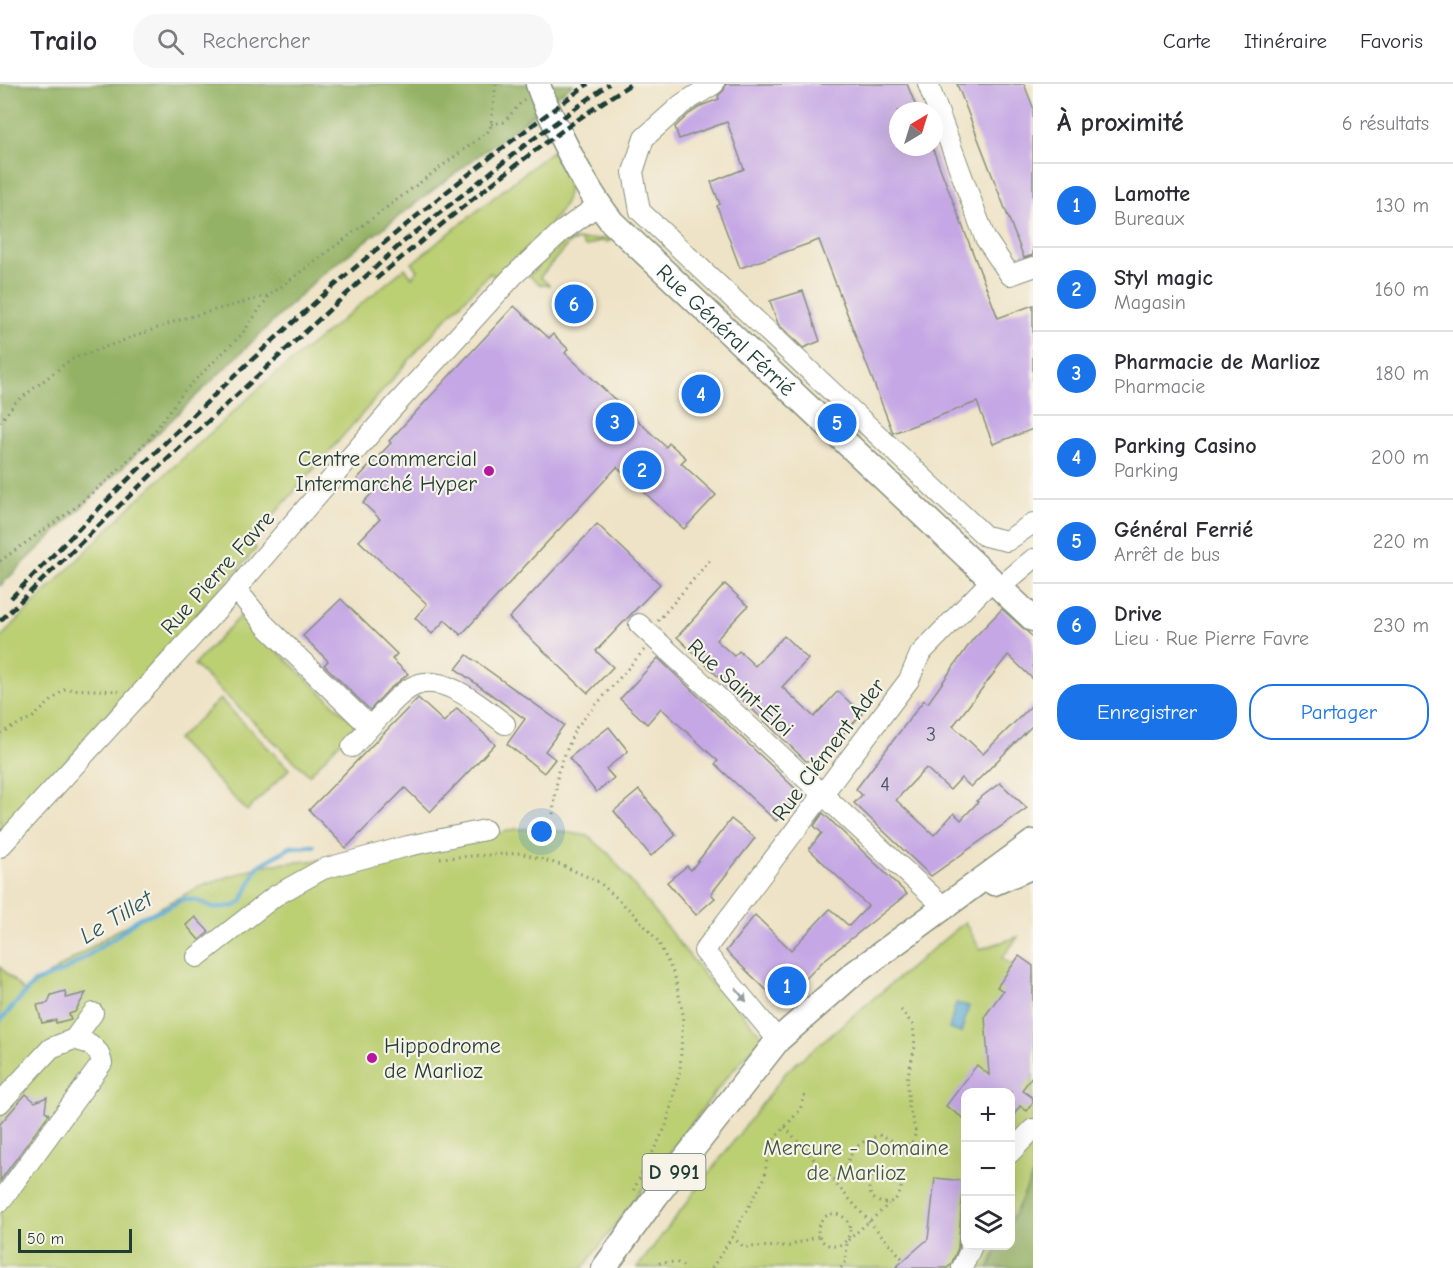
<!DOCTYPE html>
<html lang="fr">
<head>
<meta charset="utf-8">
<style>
	:root { --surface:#fff; --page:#f7f7f7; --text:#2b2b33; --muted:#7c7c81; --line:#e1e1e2; --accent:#1a73e8 }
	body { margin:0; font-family:"Comic Neue",sans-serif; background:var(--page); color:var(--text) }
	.controls { position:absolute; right:18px; bottom:18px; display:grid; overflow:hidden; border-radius:12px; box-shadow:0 6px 24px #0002 }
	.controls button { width:54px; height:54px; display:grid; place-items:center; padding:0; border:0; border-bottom:2px solid var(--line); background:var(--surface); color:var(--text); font:30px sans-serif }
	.compass { position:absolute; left:889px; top:18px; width:54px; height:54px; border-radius:50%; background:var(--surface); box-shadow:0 6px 24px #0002; rotate:38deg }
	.scale { position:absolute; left:18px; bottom:15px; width:114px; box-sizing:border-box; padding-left:6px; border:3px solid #1f3d34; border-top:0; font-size:16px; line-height:21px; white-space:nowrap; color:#1f3d34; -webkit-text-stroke:4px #f7f3e8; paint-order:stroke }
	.you { position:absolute; left:542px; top:748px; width:21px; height:21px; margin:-15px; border:4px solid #fff; border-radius:50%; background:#1a73e8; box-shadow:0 0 0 9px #1a73e833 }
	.badge { display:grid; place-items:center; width:39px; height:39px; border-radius:50%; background:var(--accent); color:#fff; font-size:20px; font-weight:700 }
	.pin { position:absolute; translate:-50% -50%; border:3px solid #fff; box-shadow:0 2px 6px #0006 }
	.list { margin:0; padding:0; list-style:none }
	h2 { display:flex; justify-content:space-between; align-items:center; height:78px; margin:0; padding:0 24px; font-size:26px }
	h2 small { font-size:20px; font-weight:400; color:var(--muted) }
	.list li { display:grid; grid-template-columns:39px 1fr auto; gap:18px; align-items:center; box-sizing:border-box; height:84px; padding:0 24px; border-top:2px solid var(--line) }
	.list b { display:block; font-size:22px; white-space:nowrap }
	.list p { margin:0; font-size:20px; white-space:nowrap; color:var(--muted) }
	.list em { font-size:20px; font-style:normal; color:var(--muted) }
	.actions { display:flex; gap:12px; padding:18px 24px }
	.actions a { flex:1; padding:14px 0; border:2px solid var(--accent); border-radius:24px; text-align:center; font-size:21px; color:var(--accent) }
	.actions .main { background:var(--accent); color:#fff }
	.icon { flex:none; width:33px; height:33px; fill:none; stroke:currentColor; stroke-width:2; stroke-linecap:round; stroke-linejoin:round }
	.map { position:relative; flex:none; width:1033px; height:1184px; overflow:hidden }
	header { display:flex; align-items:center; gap:36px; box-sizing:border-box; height:84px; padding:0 30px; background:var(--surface); border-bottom:2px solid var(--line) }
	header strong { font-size:28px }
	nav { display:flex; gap:33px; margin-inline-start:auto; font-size:21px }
	.search { width:420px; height:54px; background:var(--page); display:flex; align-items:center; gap:15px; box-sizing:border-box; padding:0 21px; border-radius:24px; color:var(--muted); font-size:22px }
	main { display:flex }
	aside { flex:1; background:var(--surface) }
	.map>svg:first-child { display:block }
	.green { fill:#bbcf73; stroke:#6d8654; stroke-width:1.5 }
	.forest { fill:#94b265; stroke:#5a784c; stroke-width:1.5 }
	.water { fill:#5aaad4; stroke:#3c7484; stroke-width:1.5 }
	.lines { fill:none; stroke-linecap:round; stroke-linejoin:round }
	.stream { stroke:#5aaad4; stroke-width:4.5 }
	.building { fill:#c5a7e5 }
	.minor-casing { stroke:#86907d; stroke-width:22 }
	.major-casing { stroke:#86907d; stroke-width:27 }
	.path { stroke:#86907d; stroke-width:3; stroke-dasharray:1.5 4.5; stroke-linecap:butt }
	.minor { stroke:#fff; stroke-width:20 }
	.major { stroke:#fff; stroke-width:24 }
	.rail { stroke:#1f3d34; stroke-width:4.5; stroke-dasharray:9 4.5; stroke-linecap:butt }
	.oneway { fill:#8f9e9a }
	.poi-dot { fill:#b5179e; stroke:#f7f3e8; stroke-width:2 }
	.labels { text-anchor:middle; stroke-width:4.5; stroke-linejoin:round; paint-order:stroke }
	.number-label { font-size:20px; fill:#485860 }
	.shield { fill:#f7f3e8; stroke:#60746a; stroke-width:1.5 }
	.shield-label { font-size:21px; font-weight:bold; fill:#1f3d34 }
	.street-label { font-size:22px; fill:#1f3d34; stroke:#f7f3e8 }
	.poi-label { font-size:22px; fill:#1f3d34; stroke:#f7f3e8; text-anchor:end }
	.park-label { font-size:22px; fill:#3e5a41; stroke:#f7f3e8 }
	.water-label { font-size:24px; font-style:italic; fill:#2e585c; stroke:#f7f3e8 }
</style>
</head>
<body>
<header>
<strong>Trailo</strong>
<div class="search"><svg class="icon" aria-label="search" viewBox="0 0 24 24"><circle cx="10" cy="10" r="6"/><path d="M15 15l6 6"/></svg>Rechercher</div>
<nav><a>Carte</a><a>Itinéraire</a><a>Favoris</a></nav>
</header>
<main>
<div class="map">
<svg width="1033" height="1184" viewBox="0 0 1033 1184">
	<rect width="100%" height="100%" fill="#f7f3e8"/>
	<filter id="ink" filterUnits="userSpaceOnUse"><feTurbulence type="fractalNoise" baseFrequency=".0167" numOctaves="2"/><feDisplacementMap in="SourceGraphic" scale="12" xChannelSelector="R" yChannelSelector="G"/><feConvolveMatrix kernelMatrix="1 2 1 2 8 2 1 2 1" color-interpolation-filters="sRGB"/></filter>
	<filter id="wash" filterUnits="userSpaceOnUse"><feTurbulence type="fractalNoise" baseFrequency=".008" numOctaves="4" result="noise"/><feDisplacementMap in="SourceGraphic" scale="24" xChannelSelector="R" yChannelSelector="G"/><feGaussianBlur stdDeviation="1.35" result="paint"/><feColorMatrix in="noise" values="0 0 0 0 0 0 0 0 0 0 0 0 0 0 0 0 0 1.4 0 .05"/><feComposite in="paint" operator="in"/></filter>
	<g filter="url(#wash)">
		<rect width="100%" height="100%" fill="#eee3c6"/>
		<g class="green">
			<path d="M552 67C558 77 566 89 568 101 573 130 515 173 495 193L490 189 439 242 251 457 256 465 0 752V554L132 421 266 298 405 184 412 193 418 186 412 179Z"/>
			<path d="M612 154 608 158 599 157 586 163 579 156 569 159 540 193 549 201H541L529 192 564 157Z"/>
			<path d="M240 532 356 641 309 691 194 581Z"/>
			<path d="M220 615 289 685 247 727 177 656Z"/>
			<path d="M516 745H547L588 752 609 770 714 903 721 905 763 953 726 994 583 1184H0V883L24 907 116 847 201 802 264 781 330 775 487 752Z"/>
			<path d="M965 838 980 865 1018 853 1002 874 1033 895V1091L1011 1138 1010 1008H966V1162H999L989 1184H637L787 987Z"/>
		</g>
		<g class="forest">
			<path d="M0 0H573L320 192 0 502Z"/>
			<path d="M1033 1091V1184H989L999 1162H1010L1011 1138Z"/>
		</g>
		<path class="water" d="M956 919 969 922 961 949 949 945Z"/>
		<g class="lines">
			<path class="stream" d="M0 937 35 898 66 886 114 854 139 834 165 825 183 815 196 816 214 824 235 822 242 817 258 782 291 763 314 762"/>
		</g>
		<g id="blocks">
			<g class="building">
				<path d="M726 0H907L918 27H898V63H932L998 234 1033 221V345L993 360 977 318 893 349 819 156 740 184 717 122 720 120 711 98 744 85 727 38 679 55 675 43 689 30 703 21 719 15 718 12 724 6Z"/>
				<path d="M957 0H1024L1033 23V171L1024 174Z"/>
				<path d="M803 207 820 257 803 264 778 240 770 217Z"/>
				<path d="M514 222 549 254 553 250 568 265 565 269 666 363 669 359 686 374 681 379 716 411 684 445 617 383 461 551 445 536 432 550 415 534 427 520 359 457 380 435 363 419 372 409 357 395 391 359 389 357Z"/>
				<path d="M597 440 660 500 596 567 613 583 588 609 509 534Z"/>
				<path d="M725 500 748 522 716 556 734 572 739 567 755 582 784 552 808 575 782 603 814 633 838 607 862 630 818 676 806 677 677 553Z"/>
				<path d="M341 515 397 570 392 575 408 590 388 606 370 626 324 581 328 577 303 552Z"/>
				<path d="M1002 525 1033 553V595L1008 571 953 642 983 670 1033 620V641L971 703 961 694 950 706 926 684 896 716 934 751 954 729 961 736 978 718 976 717 1000 699 1027 724 931 792 854 719 862 711 856 705 924 616 928 619 973 555Z"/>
				<path d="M467 571 564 641 545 667 555 675 544 689 507 660 525 635 456 585Z"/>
				<path d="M658 574 801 710 776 737 715 680 718 677 661 624 647 640 620 615Z"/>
				<path d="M418 614 444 638 457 624 495 660 430 728 405 704 346 764 309 726Z"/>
				<path d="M609 643 628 667 606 685 614 694 596 708 569 674Z"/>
				<path d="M639 706 676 751 651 772 614 727Z"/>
				<path d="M823 729 907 810 823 877 781 920 726 867 755 831 791 866 830 825 849 842 868 822 809 765 822 749 814 742Z"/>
				<path d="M731 735 755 754 711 810 715 814 696 831 667 798 687 782 691 786Z"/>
				<path d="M195 833 209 848 199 856 186 841Z"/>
				<path d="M1019 872 1033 882V991L1022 1006 1033 1014V1018L1027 1027 1020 1022 1011 1035V1008H966V1036L946 1022 977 981 989 991 985 932 1003 907 997 903Z"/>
				<path d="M65 907 66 914 86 909 75 928 69 930 71 935 56 939V936L42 939 37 921 48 919 51 911Z"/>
				<path d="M26 1010 35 1018 47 1013 45 1027 49 1030 0 1097V1040Z"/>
				<path d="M935 1094 964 1097 958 1164 951 1181 947 1184H895L928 1155Z"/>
			</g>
		</g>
	</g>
	<g filter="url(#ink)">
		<use href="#blocks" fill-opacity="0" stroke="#86907d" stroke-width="1.5"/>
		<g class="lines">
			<defs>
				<g id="minor">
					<path d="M714 0 682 20 644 54 633 88 640 127 985 452 1007 457 1033 439"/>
					<path d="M928 0 985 154 1010 191 1033 183"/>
					<path d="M999 504 1033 475"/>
					<path d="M236 505 266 542 370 643C383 630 397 610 414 602 444 588 483 624 505 640"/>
					<path d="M639 540 944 823"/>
					<path d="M352 663 370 643"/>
					<path d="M0 763 236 505 391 326 513 192 561 148 598 121"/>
					<path d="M197 873 275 812 323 785 408 762 485 746"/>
					<path d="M74 955 93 929"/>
					<path d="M778 956 704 867 909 596 920 570 992 496"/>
					<path d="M0 1019 51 964 74 955 90 960 99 969 102 979 0 1118"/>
					<path d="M1010 1069 1033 1045"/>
					<path d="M962 1184 972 1162"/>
				</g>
				<g id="major">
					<path id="s1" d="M538 0C542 15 550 29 557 44 573 77 589 109 612 138L1033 535"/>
					<path d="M994 799 1033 782"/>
					<path d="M604 1184 656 1112 778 956 852 891 1033 758"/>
				</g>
			</defs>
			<use href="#minor" class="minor-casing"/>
			<use href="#major" class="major-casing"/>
			<g class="path">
				<path d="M491 40 504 38 524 15"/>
				<path d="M0 338 15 319 70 276 182 235 270 211 490 46 496 0"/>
				<path d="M0 477 72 426 109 395 149 355 185 306 242 250 269 212"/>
				<path d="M658 537 710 476"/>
				<path d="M0 649 33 633 65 605 119 607"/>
				<path d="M553 730 558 688 575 645 644 566"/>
				<path d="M440 774 520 769 561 781 599 798 632 828 658 857 675 893 683 930 680 986 666 1042 632 1109"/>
				<path d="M785 1043 902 1174"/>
				<circle cx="885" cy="1103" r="16"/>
				<path d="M834 1096C856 1075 844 1061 881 1051L903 1062 912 1058 916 1049 909 1023 907 995 915 963 913 941 901 926"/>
				<circle cx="834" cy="1146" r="16"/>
				<path d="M732 1153 744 1163 789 1162 818 1152"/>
				<path d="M655 1184 660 1179 676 1178 686 1184"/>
				<path d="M712 1184 732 1153 765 1093 767 1073 775 1054 800 1026 805 1009"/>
				<path d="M841 1184 846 1177 847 1157 889 1120"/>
			</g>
			<use href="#minor" class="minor"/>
			<use href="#major" class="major"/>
			<g class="rail">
				<path d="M376 195C457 127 541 57 631 0"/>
				<path d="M11 514C104 419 199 322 299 233 391 150 488 73 588 0"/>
				<path d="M0 537 179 364 402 159 525 61 609 0"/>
			</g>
		</g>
		<defs><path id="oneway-solid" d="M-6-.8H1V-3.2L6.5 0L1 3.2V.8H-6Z" transform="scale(1.5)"/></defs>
		<use class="oneway" href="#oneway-solid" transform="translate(741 911) rotate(50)"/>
	</g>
	<g class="poi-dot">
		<circle cx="489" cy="387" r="6"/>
		<circle cx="372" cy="974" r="6"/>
	</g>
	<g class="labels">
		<g class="number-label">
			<text x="931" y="657">3</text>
			<text x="885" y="707">4</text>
		</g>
		<rect class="shield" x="642.5" y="1070" width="63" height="36" rx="4.5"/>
		<g class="shield-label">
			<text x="674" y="1095">D 991</text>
		</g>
		<g class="street-label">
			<text dy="8" stroke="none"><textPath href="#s1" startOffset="314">Rue Général Férrié</textPath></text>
			<text transform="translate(217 488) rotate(-48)" y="8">Rue Pierre Favre</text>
			<text transform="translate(741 603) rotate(42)" y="8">Rue Saint-Éloi</text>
			<text transform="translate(828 665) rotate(-53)" y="8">Rue Clément Ader</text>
		</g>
		<g class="poi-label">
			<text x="477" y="382">Centre commercial<tspan x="477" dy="25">Intermarché Hyper</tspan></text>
			<text x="384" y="969" text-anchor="start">Hippodrome<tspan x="384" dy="25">de Marlioz</tspan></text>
		</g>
		<g class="park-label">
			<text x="856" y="1071">Mercure - Domaine<tspan x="856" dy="25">de Marlioz</tspan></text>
		</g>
		<g class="water-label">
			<text transform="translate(116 833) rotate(-31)" y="8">Le Tillet</text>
		</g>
	</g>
</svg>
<div class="controls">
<button>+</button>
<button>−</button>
<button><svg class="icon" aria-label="layers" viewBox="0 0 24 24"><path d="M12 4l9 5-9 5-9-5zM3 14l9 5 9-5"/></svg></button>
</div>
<svg class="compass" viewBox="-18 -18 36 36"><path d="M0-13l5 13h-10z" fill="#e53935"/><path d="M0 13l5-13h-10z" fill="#7c7c81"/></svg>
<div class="scale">50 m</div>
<div class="you"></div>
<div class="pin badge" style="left:787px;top:902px">1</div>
<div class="pin badge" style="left:642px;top:386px">2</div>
<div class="pin badge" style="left:615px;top:338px">3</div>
<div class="pin badge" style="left:701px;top:310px">4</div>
<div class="pin badge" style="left:837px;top:339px">5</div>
<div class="pin badge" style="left:574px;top:220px">6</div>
</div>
<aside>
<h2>À proximité<small>6 résultats</small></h2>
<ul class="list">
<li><span class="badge">1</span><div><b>Lamotte</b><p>Bureaux</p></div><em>130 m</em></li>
<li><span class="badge">2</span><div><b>Styl magic</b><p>Magasin</p></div><em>160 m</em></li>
<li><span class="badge">3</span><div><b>Pharmacie de Marlioz</b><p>Pharmacie</p></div><em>180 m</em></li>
<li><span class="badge">4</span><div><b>Parking Casino</b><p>Parking</p></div><em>200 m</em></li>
<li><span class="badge">5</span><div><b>Général Ferrié</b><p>Arrêt de bus</p></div><em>220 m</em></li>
<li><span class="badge">6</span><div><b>Drive</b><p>Lieu · Rue Pierre Favre</p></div><em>230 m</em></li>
</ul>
<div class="actions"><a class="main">Enregistrer</a><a>Partager</a></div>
</aside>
</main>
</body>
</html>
